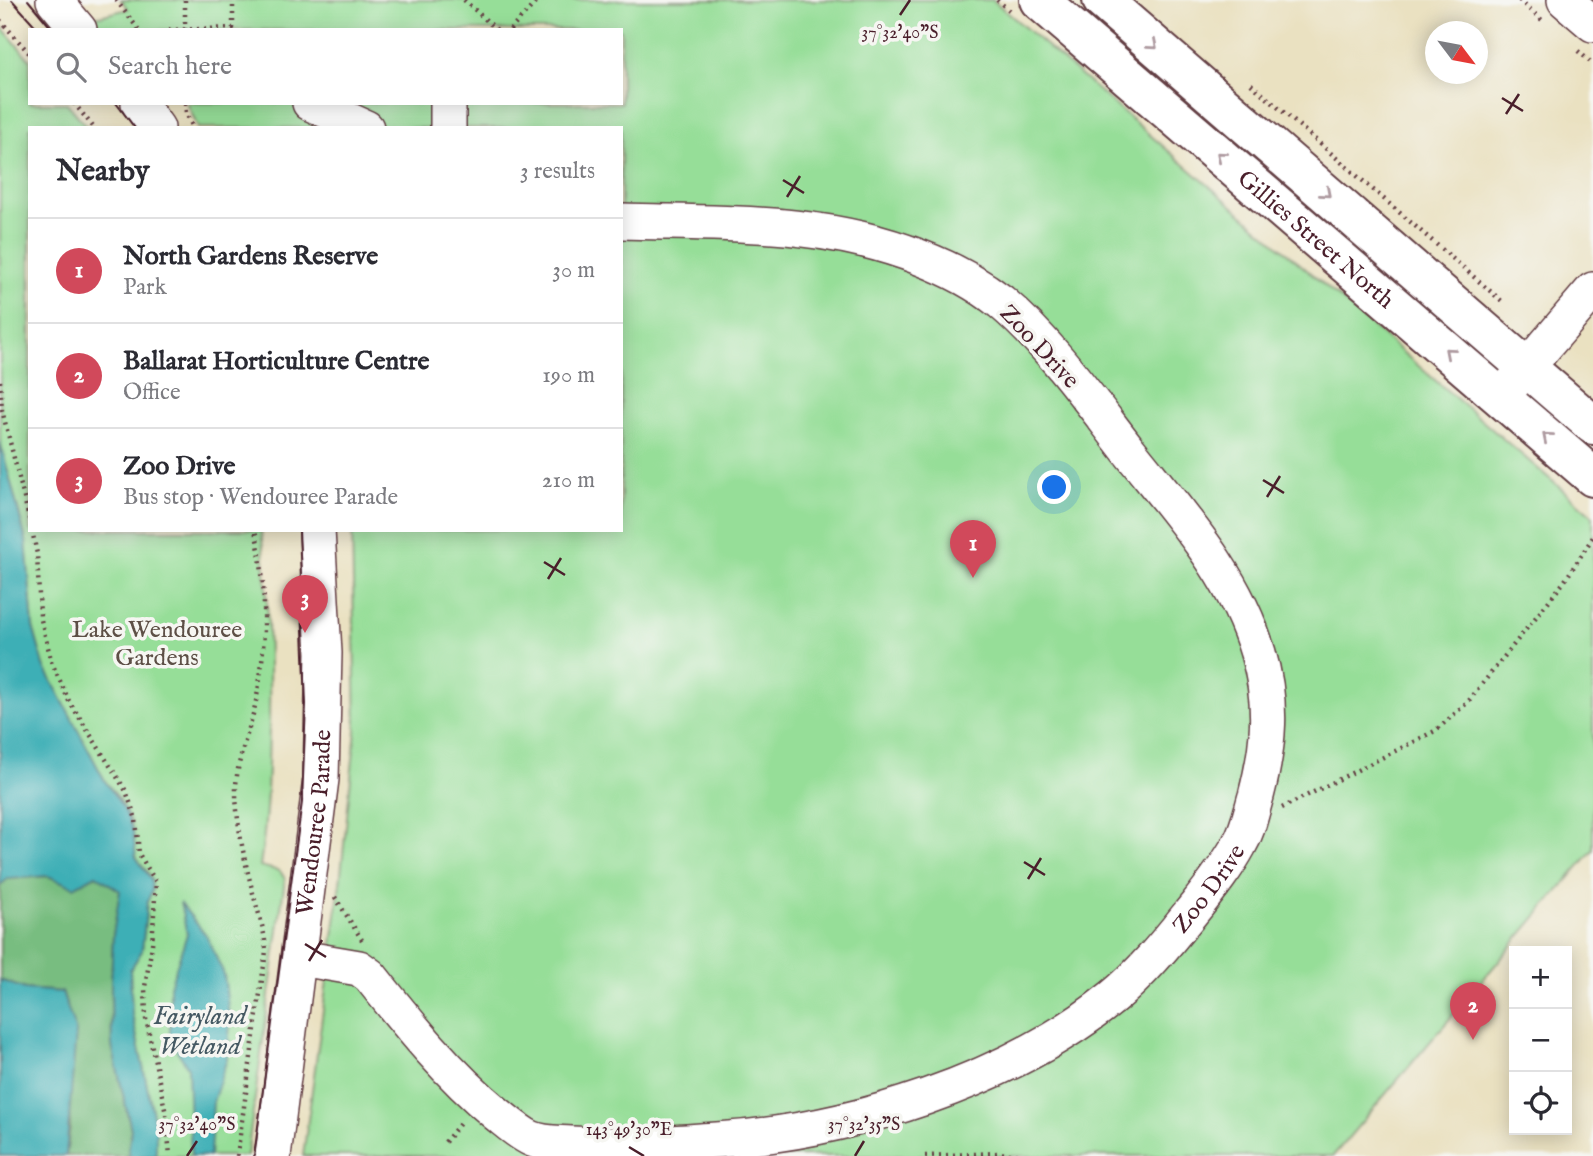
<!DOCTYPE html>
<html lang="en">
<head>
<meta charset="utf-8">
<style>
	:root { --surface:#fff; --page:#f7f7f7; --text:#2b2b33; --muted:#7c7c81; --line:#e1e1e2; --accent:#d1495b }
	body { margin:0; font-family:"IM FELL English",serif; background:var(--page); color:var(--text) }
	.controls { position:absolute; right:21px; bottom:21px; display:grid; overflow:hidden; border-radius:0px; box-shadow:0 4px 18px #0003 }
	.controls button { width:63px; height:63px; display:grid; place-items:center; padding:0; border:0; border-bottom:2px solid var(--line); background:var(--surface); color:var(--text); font:35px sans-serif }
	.compass { position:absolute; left:1425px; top:21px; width:63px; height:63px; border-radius:50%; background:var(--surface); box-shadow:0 4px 18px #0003; rotate:122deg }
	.you { position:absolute; left:1055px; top:488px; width:24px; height:24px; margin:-18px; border:5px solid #fff; border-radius:50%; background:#1a73e8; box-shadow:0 0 0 10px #1a73e833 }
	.badge { display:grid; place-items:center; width:46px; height:46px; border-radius:50%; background:var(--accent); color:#fff; font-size:23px; font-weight:700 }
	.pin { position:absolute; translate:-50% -58px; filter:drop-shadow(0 2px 4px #0008) }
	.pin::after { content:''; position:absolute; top:37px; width:24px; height:21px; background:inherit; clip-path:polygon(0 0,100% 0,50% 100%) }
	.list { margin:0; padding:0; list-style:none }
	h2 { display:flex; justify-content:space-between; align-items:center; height:91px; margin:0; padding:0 28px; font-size:30px }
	h2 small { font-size:23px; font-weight:400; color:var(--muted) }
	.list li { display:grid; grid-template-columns:46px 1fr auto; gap:21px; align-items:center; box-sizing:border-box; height:105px; padding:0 28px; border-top:2px solid var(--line) }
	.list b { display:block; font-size:26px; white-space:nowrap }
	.list p { margin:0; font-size:23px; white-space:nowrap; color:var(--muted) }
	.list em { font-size:23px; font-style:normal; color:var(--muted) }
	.icon { flex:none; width:38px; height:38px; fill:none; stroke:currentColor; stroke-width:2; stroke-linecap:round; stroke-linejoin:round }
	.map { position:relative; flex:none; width:1593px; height:1156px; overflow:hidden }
	.search { position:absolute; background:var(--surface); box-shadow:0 4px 18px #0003; left:28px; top:28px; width:595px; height:77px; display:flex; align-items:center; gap:18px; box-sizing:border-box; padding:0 24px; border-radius:0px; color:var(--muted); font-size:26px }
	.panel { position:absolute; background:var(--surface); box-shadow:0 4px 18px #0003; left:28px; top:126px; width:595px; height:406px; border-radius:0px }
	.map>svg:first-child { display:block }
	.green { fill:#96de98; stroke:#707e62; stroke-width:2 }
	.forest { fill:#78bd80; stroke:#616e56; stroke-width:2 }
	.water { fill:#3eafb6; stroke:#446770; stroke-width:2 }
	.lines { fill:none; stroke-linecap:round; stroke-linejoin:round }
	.minor-casing { stroke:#623c42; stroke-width:38 }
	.major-casing { stroke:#623c42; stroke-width:42 }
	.path { stroke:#623c42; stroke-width:4.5; stroke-dasharray:2 5; stroke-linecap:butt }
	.minor { stroke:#fff; stroke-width:35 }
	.major { stroke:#fff; stroke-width:38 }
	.tram { stroke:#4a1f2b; stroke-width:2 }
	.oneway { stroke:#ae9aa0 }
	.ticks { fill:none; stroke:#4a1f2b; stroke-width:2.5 }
	.labels { text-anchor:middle; stroke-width:7; stroke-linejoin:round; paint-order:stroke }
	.street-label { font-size:24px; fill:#4a1f2b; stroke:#f6f6f2 }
	.park-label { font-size:24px; fill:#5d4f46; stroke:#f6f6f2 }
	.water-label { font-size:26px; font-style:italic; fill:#455963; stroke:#f6f6f2 }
	.ticks-label { font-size:18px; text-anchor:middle; fill:#4a1f2b; stroke:#f6f6f2; stroke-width:7; stroke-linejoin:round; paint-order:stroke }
</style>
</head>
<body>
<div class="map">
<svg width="1593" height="1156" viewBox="0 0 1593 1156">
	<rect width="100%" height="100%" fill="#f6f6f2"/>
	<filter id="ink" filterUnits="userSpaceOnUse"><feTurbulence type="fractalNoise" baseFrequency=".0143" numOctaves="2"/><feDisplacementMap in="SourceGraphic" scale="14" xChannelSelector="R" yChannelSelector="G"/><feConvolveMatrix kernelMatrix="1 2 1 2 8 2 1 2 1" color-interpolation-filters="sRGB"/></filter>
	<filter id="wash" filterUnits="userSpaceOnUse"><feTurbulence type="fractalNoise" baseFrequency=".00686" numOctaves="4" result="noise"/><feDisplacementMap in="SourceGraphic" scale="28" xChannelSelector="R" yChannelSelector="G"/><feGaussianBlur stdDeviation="1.57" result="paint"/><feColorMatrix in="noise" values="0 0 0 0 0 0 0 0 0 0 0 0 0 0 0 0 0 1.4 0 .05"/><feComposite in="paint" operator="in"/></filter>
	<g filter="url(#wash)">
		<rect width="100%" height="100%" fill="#eae1c1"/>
		<g class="green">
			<path d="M121 0H993L1593 516V850L1333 1156H303L339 893 356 730 352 530H621V128H198L187 103H621V30H95L93 20 96 17 128 9Z"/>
			<path d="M0 25 30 60V103H67L88 128H30V530H261C269 596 270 661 269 728 268 774 267 820 260 866L280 871 285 879 247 1156H156V1129L132 1014 130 970 142 951 147 902 152 891 149 874 139 862 133 849 131 823 117 796 105 781 44 666 33 627 26 540 0 441Z"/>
		</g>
		<path class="forest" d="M96 875 121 891 113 936 111 985 112 1045 131 1129 128 1156H66L70 1126 62 992 25 989 0 980V886L7 879 48 876 74 886Z"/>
		<g class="water">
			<path d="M0 441 26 540 33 627 44 666 105 781 124 809 133 831 136 857 151 879 152 891 147 902 142 951 130 970 132 1014 156 1129V1156H128L131 1129 112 1046 111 985 113 935 120 891 96 875 74 887 48 876 7 879 0 886Z"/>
			<path d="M180 903 206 935 224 974 230 1024 227 1059 213 1102 210 1156H191L188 1068 170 1039V986L187 934Z"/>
			<path d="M0 980 25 989 62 992 76 1032 66 1156H0Z"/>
		</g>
	</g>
	<g filter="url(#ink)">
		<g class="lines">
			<defs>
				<g id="minor">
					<path d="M54 0 79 30"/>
					<path d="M1565 0 1593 24"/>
					<path d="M139 103 157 128"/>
					<path d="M310 103 366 128"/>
					<path d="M448 103V128"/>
					<path d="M1501 397 1593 290"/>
					<path id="s1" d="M300 958 359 968 370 976C409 1025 448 1074 497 1114 507 1122 518 1132 530 1138 542 1144 557 1143 571 1144 620 1147 668 1143 717 1140 848 1132 1010 1081 1113 997 1145 971 1171 937 1197 905 1212 886 1227 867 1239 845 1248 830 1251 813 1256 796 1269 746 1273 703 1258 653 1235 574 1180 515 1130 452 1091 402 1050 343 1001 302 977 283 948 268 919 257 823 219 723 224 621 221"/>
					<path id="s2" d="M273 1156 321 779 324 653 317 530"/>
				</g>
				<g id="major">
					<path id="s3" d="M1039 0 1593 477"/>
					<path d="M1102 0 1593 425"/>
				</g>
			</defs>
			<use href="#minor" class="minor-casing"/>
			<use href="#major" class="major-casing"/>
			<g class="path">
				<path d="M116 0 139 30"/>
				<path d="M185 0V30"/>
				<path d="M464 0 497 30"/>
				<path d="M997 0 1009 10"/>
				<path d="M1519 0 1542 20"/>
				<path d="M0 20 30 54"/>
				<path d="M169 30 233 28V0"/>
				<path d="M510 30 538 0"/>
				<path d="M1578 51 1593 64"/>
				<path d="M1251 84 1504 303"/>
				<path d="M74 103 94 128"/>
				<path d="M185 103 186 113 193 128"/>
				<path d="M0 381 2 410 30 522"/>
				<path d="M32 530 37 554 40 616 52 663 69 701 126 791 136 819 139 854 156 882 152 945 145 987 146 1019 166 1114 170 1156"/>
				<path d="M1282 808 1435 731 1467 703 1564 582 1593 537"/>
				<path d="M335 897 362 940"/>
				<path d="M445 1142 461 1122"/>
				<path d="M237 1156 266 951C265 929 257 910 252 889 244 858 237 826 236 794 235 761 250 732 256 701 267 649 267 581 255 530"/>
				<path d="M925 1156 998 1153 1030 1156"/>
			</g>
			<use href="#minor" class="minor"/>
			<use href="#major" class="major"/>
			<g class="tram">
				<path d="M12 0 39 30"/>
				<path d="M28 0 53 30"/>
				<path d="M116 103 135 128"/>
				<path d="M254 1156 302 802 306 704 299 530"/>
			</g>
		</g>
		<defs><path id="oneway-chevron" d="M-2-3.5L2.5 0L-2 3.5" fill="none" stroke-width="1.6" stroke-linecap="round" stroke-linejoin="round" transform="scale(1.75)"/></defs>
		<g class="oneway">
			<use href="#oneway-chevron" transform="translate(1153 45) rotate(41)"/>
			<use href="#oneway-chevron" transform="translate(1221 156) rotate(-139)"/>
			<use href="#oneway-chevron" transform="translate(1326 193) rotate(41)"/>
			<use href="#oneway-chevron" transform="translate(1449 352) rotate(-139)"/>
			<use href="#oneway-chevron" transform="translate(1547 437) rotate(-139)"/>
		</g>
	</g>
	<path class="ticks" d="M900 15 910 0M1502 98 1523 111M1506 114 1519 94M783 180 804 193M787 197 800 176M1263 480 1284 493M1267 497 1280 476M544 562 565 575M548 579 561 558M1024 862 1045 875M1028 879 1041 858M305 944 326 957M309 961 322 940M629 1147 644 1156M187 1156 197 1141M855 1156 864 1141"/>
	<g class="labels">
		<g class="street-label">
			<text dy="8" stroke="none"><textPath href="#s3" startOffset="366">Gillies Street North</textPath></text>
			<text transform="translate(1040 346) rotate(47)" y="8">Zoo Drive</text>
			<text dy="8" stroke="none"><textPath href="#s2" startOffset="336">Wendouree Parade</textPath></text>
			<text dy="8" stroke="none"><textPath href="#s1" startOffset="1062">Zoo Drive</textPath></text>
		</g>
		<g class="park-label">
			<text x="157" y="637">Lake Wendouree<tspan x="157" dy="28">Gardens</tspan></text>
		</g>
		<g class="water-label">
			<text x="200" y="1024">Fairyland<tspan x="200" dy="30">Wetland</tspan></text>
		</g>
	</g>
	<g class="ticks-label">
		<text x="900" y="38">37°32'40"S</text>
		<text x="197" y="1130">37°32'40"S</text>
		<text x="864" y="1130">37°32'35"S</text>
		<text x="629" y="1135">143°49'30"E</text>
	</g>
</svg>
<div class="controls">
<button>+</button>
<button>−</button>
<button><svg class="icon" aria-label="locate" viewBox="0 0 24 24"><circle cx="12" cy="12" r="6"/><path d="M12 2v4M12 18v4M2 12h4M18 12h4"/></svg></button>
</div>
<svg class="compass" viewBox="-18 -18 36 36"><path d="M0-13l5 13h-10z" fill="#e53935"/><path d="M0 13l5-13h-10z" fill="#7c7c81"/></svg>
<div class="you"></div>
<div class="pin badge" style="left:973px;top:578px">1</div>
<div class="pin badge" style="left:1473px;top:1040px">2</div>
<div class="pin badge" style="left:305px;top:633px">3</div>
<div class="search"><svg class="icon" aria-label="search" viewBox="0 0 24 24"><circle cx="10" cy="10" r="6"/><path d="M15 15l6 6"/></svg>Search here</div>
<section class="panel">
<h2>Nearby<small>3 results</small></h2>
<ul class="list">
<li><span class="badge">1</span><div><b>North Gardens Reserve</b><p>Park</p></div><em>30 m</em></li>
<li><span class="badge">2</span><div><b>Ballarat Horticulture Centre</b><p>Office</p></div><em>190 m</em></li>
<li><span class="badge">3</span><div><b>Zoo Drive</b><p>Bus stop · Wendouree Parade</p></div><em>210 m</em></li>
</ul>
</section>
</div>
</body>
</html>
